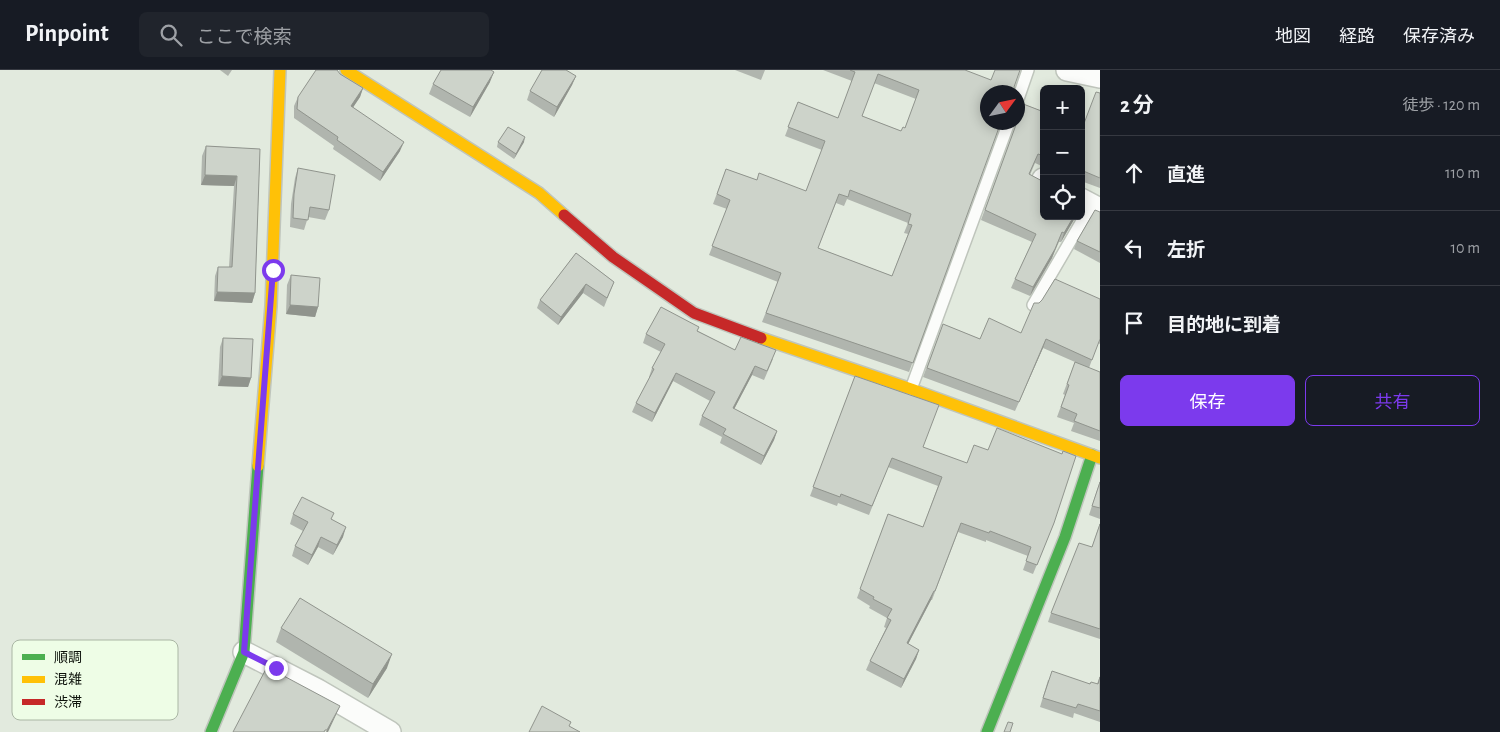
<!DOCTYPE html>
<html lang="ja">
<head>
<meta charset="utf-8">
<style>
	:root { --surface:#171b24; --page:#20242c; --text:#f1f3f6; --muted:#9ea1a6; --line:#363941; --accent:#7c3aed }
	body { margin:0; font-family:"Alegreya Sans","Noto Sans JP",sans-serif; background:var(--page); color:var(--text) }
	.controls { position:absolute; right:15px; top:15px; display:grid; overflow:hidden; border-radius:8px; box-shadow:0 2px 12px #0003 }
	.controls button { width:45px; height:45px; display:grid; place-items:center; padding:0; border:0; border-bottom:1px solid var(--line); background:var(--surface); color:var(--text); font:25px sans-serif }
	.compass { position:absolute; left:980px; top:15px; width:45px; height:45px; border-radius:50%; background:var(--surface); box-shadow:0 2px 12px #0003; rotate:57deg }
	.stop { position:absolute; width:15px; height:15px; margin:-11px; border:4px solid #7c3aed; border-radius:50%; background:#fff }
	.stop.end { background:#7c3aed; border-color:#fff; box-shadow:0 1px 5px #0008 }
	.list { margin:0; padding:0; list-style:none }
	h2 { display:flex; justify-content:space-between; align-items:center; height:65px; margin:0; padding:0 20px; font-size:21px }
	h2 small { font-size:16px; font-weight:400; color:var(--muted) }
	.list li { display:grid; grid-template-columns:32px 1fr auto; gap:15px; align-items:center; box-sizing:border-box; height:75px; padding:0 20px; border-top:1px solid var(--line) }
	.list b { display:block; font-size:19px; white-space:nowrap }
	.list em { font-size:16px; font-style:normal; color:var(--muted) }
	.actions { display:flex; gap:10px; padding:15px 20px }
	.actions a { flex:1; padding:11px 0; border:1px solid var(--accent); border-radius:8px; text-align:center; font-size:18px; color:var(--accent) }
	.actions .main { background:var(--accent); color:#fff }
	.icon { flex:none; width:28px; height:28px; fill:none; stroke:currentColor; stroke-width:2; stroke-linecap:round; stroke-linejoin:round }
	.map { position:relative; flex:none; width:1100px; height:662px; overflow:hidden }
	header { display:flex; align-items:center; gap:30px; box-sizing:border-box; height:70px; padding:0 25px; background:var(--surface); border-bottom:1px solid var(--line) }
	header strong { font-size:24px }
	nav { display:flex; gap:28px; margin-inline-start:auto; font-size:18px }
	.search { width:350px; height:45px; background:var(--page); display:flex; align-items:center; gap:12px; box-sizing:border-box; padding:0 18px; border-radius:8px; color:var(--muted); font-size:19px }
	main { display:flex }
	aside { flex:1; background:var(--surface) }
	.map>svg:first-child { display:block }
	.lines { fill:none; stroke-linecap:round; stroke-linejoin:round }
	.lane-casing { stroke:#bfc5bc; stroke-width:14 }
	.street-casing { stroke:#bfc5bc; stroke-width:24 }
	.fast-casing { stroke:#bfc5bc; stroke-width:14 }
	.slow-casing { stroke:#bfc5bc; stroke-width:14 }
	.jam-casing { stroke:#bfc5bc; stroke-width:14 }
	.lane { stroke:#fbfcfa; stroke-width:11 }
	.street { stroke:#fbfcfa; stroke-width:21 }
	.fast { stroke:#4caf50; stroke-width:11 }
	.slow { stroke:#ffc107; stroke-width:11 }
	.jam { stroke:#c62828; stroke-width:11 }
	.wall { fill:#b0b5ae; fill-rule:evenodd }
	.shaded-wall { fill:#90948d }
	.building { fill:#cdd3ca; stroke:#90948d; fill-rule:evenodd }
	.route { stroke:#7c3aed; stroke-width:6 }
	.key { fill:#eefde6; stroke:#aab6a4; stroke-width:1 }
	.key-label { font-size:14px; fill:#0d120b }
</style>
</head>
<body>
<header>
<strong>Pinpoint</strong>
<div class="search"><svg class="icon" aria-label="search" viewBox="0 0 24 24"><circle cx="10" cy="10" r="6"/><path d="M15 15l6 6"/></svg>ここで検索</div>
<nav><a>地図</a><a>経路</a><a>保存済み</a></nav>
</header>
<main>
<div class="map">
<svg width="1100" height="662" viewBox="0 0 1100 662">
	<rect width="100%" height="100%" fill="#e2eade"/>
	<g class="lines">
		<defs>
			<g id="lane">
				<path d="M1018 29 1028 0"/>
				<path d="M1033 235 1092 134"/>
				<path d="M911 319 1009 52"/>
			</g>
			<g id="street">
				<path d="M1067 0 1100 7"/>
				<path d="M1043 109 1044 110"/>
				<path d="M1081 129 1100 139"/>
				<path d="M244 582 318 620 390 662"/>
			</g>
			<g id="fast">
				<path d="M211 662 244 582 258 396"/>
				<path d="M987 662 1065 467 1092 385"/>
			</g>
			<g id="slow">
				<path d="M346 0 539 123 564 145"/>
				<path d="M761 268 911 319 1100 388"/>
				<path d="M258 396 271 236 280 0"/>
			</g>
			<path id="jam" d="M564 145 613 187 694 243 761 268"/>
		</defs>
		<use href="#lane" class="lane-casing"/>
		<use href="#street" class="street-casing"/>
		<use href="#fast" class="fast-casing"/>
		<use href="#slow" class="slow-casing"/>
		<use href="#jam" class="jam-casing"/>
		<use href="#lane" class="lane"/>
		<use href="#street" class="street"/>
		<use href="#fast" class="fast"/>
		<use href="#slow" class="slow"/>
		<use href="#jam" class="jam"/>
	</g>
	<g class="wall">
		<path d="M220 0H232L228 6Z"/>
		<path d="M735 0H765L761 10Z"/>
		<path d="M823 0H965L988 22 1001 52 909 302 762 252 778 212 709 185 727 139 713 134 726 99 757 110 806 121 822 80 785 66 798 32 838 48 852 11ZM874 13 916 29 905 58 901 61 862 46ZM847 129 908 153 904 163 908 164 892 206 818 178 836 133 844 136Z"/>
		<path d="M340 4 363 18 360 27 353 37 400 81 380 111 333 79 334 76 294 48V36L298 27Z"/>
		<path d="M576 6 572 15 554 47 527 30 530 21Z"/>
		<path d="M490 12 470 47 429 24 433 14Z"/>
		<path d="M1100 23V118L1081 111V56H1083Z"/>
		<path d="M1018 32 1044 42V97L1035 93 1030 105 1076 146 1061 172H1059L1052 188 1030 226 1011 218 1015 209 1032 172 981 150 1016 54V52H1018Z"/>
		<path d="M498 72H524L514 89 497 77Z"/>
		<path d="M206 76 260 79 255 223 252 233 214 231 215 206 218 197H229L234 116 201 115 202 86Z"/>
		<path d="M298 98 329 140 325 150 308 147 304 160 290 157 291 134 295 108Z"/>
		<path d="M1100 142V193L1074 179 1077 171Z"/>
		<path d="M576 183 614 212 604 237 583 223 558 255 537 238 540 230Z"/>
		<path d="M291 205 318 237 315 247 286 244 287 215Z"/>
		<path d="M1100 229V274L1098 273 1089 298 1100 302V371L1071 361 1074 353 1057 347 1065 325 1063 324 1075 292 1043 278 1015 341 923 307 943 254 980 269 1021 263Z"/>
		<path d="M698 261 735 280 773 289 764 310 752 305 734 339 777 361 774 370 761 395 720 373 722 367 699 355 702 346 710 331 673 311 652 352 632 342 636 333 650 307H649L652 298 661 282 643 273 646 264Z"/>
		<path d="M223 268 251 308 248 317 218 316 220 277Z"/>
		<path d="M855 306 923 377 1054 453 1033 504 1023 500 1028 486 986 470V472L958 462 932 530H931L908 574 919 580 916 589 901 618 866 600 870 591 886 558 884 557 887 548 869 538 870 536 857 528 888 444 923 457 938 416 888 397 869 445 838 433 837 436 810 426Z"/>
		<path d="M1100 411V449L1089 445Z"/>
		<path d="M293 444 332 449 343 467 333 485 318 477 308 495 292 486 295 476 303 461 290 454Z"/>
		<path d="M1100 453V569L1048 552 1051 543 1092 477Z"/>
		<path d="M281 558 387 598 368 628 276 572Z"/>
		<path d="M1100 606V652L1074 643 1073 648 1040 637 1048 610 1097 614Z"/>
	</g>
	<g class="shaded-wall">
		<path d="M494 2 490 12 470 47 473 37Z"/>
		<path d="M576 6 572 15 554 47 557 37Z"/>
		<path d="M363 18 360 27 348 45 351 36Z"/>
		<path d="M525 67 524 72 514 89 516 84Z"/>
		<path d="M404 72 400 81 380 111 383 102Z"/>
		<path d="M205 105 237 106 234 116 201 115Z"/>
		<path d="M1074 146H1076L1061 172 1064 163Z"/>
		<path d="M1062 162 1052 188 1030 226 1033 217Z"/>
		<path d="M586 214 583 223 558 255 561 247Z"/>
		<path d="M217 222 255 223 252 233 214 231Z"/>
		<path d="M290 235 318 237 315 247 286 244Z"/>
		<path d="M1046 269 1043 278 1015 341 1019 332Z"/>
		<path d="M755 296 752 305 730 347 733 338Z"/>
		<path d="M676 303 673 311 652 352 655 343Z"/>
		<path d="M222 306 251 308 248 317 218 316Z"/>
		<path d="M777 361 774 370 761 395 764 386Z"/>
		<path d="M346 457 343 467 333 485 337 475Z"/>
		<path d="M321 467 318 477 308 495 312 485Z"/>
		<path d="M934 521 931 530 904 582 907 573Z"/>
		<path d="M919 580 916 589 901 618 904 609Z"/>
		<path d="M392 584 387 598 368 628 373 614Z"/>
		<path d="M340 636 336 645 328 662H326Z"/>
	</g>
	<g class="building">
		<path d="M316 0H337L340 4 363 18 351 36 404 72 383 102 337 70 338 67 297 39 298 27Z"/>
		<path d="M441 0H491L494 2 473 37 433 14Z"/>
		<path d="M542 0H566L576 6 557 37 530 21Z"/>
		<path d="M850 0H965L991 10 995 0H1020L1014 17 1015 22H988V52H1001L913 293 766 243 781 203 712 176 730 130 717 124 726 99 757 110 759 103 806 121 825 71 788 57 798 32 838 48 855 2ZM878 4 919 20 905 58 903 57 901 61 862 46ZM850 120 911 144 908 154 912 155 892 206 818 178 839 124 848 127Z"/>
		<path d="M1096 22 1100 23V108L1081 100V56H1083Z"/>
		<path d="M1018 32 1044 42V86L1038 84 1029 104 1044 112V146H1074L1064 163 1062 162 1055 179 1033 217 1015 209 1036 164 985 140 1017 52H1018L1020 45 1018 37Z"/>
		<path d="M508 57 525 67 516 84 498 72Z"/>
		<path d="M206 76 260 79 255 223 217 222 218 197H232L237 106 205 105Z"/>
		<path d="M298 98 335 105 329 140 310 137 308 150 293 148 294 124Z"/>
		<path d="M1095 140 1100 142V182L1077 171Z"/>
		<path d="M576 183 614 212 607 228 586 214 561 247 540 230Z"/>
		<path d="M291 205 320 208 318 237 290 235Z"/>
		<path d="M1055 209 1100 229V269L1092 290 1046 269 1019 332 927 298 943 254 980 269 989 248 1021 263 1034 233H1039L1042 230Z"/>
		<path d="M661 237 699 257 697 261 735 280 741 267 776 280 767 301 755 296 733 338 777 361 764 386 723 364 726 359 702 346 715 322 676 303 655 343 636 333 654 299 652 298 665 274 646 264Z"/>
		<path d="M223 268 253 269 251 308 222 306Z"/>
		<path d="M1075 292 1100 302V361L1074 351 1077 344 1061 337 1069 315 1067 314Z"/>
		<path d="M855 306 939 335 923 377 967 393 974 375 988 380 997 358 1062 384 1063 381 1076 386 1054 453 1037 495 1026 491 1031 477 990 461 989 463 961 453 935 521H934L907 573 919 580 904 609 870 591 891 550 887 548 892 539 873 529 874 527 860 519 888 444 923 457 942 407 892 388 872 436 841 424 840 427 813 417Z"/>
		<path d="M1100 412V438L1092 436Z"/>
		<path d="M302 427 334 443 331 449 346 457 337 475 321 467 312 485 295 476 308 452 293 444Z"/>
		<path d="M1100 454V559L1051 543 1079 473 1092 477Z"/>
		<path d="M300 528 392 584 373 614 281 558Z"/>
		<path d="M267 597 340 636 327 660H325L324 662H233Z"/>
		<path d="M1052 601 1090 614 1091 612 1098 614 1100 607V641L1078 634 1076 638 1043 628Z"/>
		<path d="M542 636 571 652 569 656 580 662H529Z"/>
		<path d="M1008 652 1013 653 1010 662H1004Z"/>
	</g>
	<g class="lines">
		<path class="route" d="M273 200 244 582 276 598"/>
	</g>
	<rect x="12" y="570" width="166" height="80" rx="8" class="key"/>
	<rect x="22" y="584" width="23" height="6" fill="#4caf50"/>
	<rect x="22" y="606" width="23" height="7" fill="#ffc107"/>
	<rect x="22" y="629" width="23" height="6" fill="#c62828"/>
	<g class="key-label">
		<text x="54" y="592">順調</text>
		<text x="54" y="614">混雑</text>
		<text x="54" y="637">渋滞</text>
	</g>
</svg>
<div class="controls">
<button>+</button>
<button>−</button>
<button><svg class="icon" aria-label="locate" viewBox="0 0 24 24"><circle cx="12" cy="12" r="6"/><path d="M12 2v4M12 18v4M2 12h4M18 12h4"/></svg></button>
</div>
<svg class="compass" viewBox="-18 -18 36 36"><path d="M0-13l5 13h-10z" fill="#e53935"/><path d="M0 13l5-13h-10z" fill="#9ea1a6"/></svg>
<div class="stop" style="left:273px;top:200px"></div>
<div class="stop end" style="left:276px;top:598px"></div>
</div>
<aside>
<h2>2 分<small>徒歩 · 120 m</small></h2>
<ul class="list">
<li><svg class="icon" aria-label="ahead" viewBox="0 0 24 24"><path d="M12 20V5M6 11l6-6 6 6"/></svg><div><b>直進</b></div><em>110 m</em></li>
<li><svg class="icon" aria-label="left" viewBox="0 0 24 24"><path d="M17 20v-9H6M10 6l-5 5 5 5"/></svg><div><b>左折</b></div><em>10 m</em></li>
<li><svg class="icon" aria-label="arrive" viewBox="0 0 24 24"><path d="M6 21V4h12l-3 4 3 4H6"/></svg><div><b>目的地に到着</b></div></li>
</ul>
<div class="actions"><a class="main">保存</a><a>共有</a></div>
</aside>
</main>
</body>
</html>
